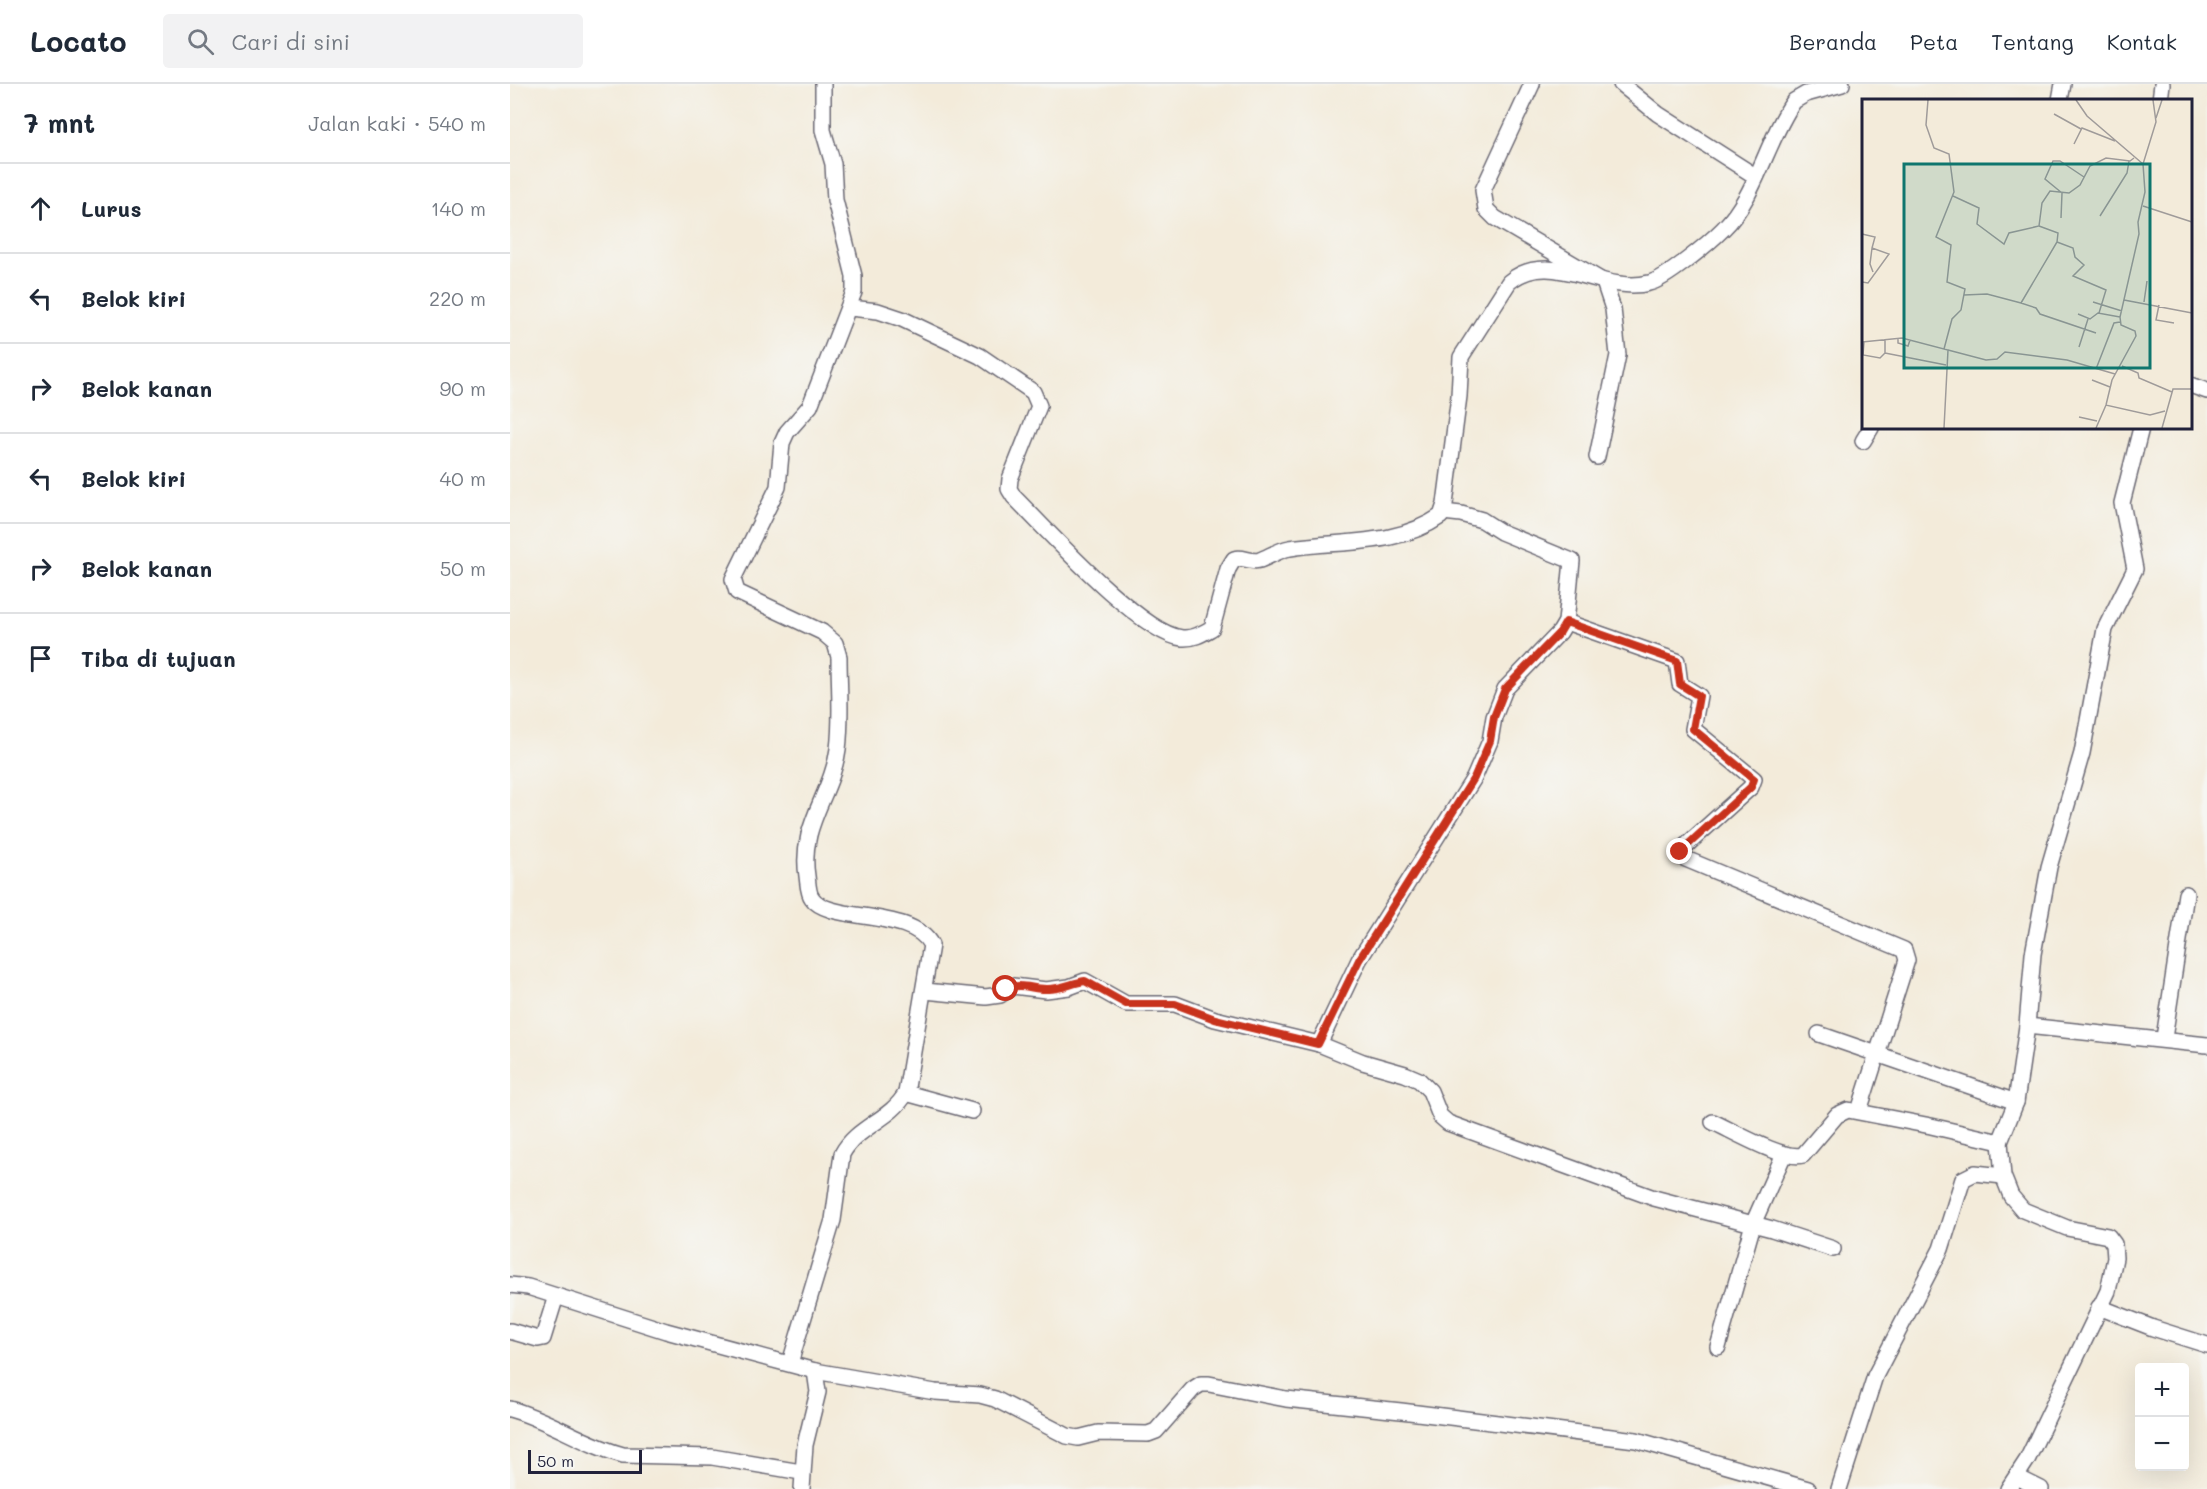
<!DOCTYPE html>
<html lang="id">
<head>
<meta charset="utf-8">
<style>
	:root { --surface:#fff; --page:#f2f2f3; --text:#1f2937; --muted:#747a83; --line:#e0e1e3 }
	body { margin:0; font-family:Mali,sans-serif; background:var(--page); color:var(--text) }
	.controls { position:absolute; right:18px; bottom:18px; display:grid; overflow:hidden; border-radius:6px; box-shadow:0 6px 24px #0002 }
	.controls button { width:54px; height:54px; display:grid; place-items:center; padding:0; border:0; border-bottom:2px solid var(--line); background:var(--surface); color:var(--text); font:30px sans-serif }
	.scale { position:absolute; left:18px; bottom:15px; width:114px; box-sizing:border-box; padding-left:6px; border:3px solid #22223b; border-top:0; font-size:16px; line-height:21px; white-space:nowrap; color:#22223b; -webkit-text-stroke:4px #f6f6f2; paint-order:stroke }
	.stop { position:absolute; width:18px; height:18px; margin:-14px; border:4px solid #c8321e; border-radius:50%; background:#fff }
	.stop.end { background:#c8321e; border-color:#fff; box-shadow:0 2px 6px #0008 }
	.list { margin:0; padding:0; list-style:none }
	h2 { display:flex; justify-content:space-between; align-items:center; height:78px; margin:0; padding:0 24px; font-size:26px }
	h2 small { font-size:20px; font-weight:400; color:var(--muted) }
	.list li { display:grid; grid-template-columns:39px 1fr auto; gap:18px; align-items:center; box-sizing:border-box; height:90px; padding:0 24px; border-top:2px solid var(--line) }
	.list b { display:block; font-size:22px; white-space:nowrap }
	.list em { font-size:20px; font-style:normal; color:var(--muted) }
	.icon { flex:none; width:33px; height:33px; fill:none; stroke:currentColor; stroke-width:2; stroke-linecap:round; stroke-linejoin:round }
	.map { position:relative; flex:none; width:1697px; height:1405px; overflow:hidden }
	header { display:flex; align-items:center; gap:36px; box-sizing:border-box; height:84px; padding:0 30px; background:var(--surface); border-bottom:2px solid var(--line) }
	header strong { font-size:28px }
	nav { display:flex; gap:33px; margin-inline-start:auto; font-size:21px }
	.search { width:420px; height:54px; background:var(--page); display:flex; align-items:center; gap:15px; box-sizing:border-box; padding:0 21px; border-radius:6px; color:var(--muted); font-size:22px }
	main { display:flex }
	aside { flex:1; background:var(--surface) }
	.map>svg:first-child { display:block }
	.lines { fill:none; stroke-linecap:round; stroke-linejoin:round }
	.minor-casing { stroke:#6b6873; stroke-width:18 }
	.minor { stroke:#fff; stroke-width:15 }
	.route { stroke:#c8321e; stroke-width:8 }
	.inset-road { fill:none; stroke:#9f9b9a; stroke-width:1.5 }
	.view { fill:#0f766e; fill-opacity:0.15; stroke:#0f766e; stroke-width:3 }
	.inset-edge { fill:none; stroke:#22223b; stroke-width:3 }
</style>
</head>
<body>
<header>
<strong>Locato</strong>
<div class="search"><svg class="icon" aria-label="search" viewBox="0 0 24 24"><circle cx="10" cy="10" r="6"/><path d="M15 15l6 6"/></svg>Cari di sini</div>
<nav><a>Beranda</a><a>Peta</a><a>Tentang</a><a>Kontak</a></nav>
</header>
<main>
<aside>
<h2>7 mnt<small>Jalan kaki · 540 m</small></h2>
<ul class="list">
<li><svg class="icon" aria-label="ahead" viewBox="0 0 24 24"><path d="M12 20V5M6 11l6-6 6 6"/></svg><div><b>Lurus</b></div><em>140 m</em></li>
<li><svg class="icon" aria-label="left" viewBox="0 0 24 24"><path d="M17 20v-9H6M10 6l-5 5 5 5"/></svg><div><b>Belok kiri</b></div><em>220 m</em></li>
<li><svg class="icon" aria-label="right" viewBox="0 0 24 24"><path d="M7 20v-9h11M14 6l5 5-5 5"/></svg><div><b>Belok kanan</b></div><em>90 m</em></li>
<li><svg class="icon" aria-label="left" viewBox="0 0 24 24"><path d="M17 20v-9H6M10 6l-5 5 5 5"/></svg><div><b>Belok kiri</b></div><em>40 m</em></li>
<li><svg class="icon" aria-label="right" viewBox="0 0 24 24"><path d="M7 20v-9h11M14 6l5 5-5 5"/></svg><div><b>Belok kanan</b></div><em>50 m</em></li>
<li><svg class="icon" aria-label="arrive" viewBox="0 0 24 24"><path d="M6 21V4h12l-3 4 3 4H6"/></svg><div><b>Tiba di tujuan</b></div></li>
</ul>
</aside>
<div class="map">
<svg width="1697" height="1405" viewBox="0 0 1697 1405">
	<rect width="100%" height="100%" fill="#f6f6f2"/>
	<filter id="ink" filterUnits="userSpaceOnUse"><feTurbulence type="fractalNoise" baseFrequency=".0167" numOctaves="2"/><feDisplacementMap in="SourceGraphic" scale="12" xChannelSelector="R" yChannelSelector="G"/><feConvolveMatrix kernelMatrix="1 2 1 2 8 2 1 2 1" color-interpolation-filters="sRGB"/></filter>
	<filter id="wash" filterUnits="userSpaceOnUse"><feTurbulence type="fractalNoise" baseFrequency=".008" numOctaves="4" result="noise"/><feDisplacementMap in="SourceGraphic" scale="24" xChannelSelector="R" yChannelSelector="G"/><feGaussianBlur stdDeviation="1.35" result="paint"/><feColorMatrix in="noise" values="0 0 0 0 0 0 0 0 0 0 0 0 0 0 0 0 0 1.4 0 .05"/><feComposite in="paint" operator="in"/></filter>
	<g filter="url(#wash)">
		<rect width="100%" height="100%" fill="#f3ebda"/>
	</g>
	<g filter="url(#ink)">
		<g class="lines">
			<defs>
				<g id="minor">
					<path d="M1022 0 973 106 976 125 985 134 1094 198 1103 225 1108 271 1087 373"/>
					<path d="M1111 0 1148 30 1245 92"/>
					<path d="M1550 16 1553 0"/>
					<path d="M1650 16 1652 0"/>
					<path d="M340 224 368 227 392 235 470 272 523 308 529 322 500 395 499 405 504 413C535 444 631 550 672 554 684 555 693 549 702 544L718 485 724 475C733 472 741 479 750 476 760 472 769 466 780 464 832 456 886 463 931 432L935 420 949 312 951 273 999 198C1040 163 1092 211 1139 199 1155 196 1200 158 1213 145 1246 113 1257 55 1284 17L1296 10 1332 0"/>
					<path d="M1680 301 1697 307"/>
					<path d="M1353 357 1361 344"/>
					<path d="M1056 538 1167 577 1170 600 1189 612 1183 645 1244 695 1241 703 1171 766V773L1394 866 1397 876 1349 1027"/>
					<path d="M415 907 476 913 490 911 503 902 536 906 559 903 575 897 616 920H665L705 935 809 960 853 978 895 990 909 996 920 1007 930 1032 938 1039 1144 1114 1262 1145 1323 1165"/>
					<path d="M1517 942 1697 961"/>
					<path d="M1309 950 1506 1018"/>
					<path d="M1654 954 1676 810"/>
					<path d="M809 960 849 876 964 694 980 657 984 633 995 605 1050 548 1056 538 1062 477 991 448 972 436 951 430 933 428"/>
					<path d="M396 1009 462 1027"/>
					<path d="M1203 1038C1223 1047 1274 1077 1293 1071L1327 1031 1338 1026 1421 1042 1490 1058"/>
					<path d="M0 1201 18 1203 156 1247 305 1287 308 1308 295 1361 292 1405"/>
					<path d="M1589 1223 1643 1244 1697 1261"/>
					<path d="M0 1247 28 1255 33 1254 46 1212"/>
					<path d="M1208 1263 1243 1140 1274 1070"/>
					<path d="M280 1279 323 1136 332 1070C347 1042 381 1036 396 1009L421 861C402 824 318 839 302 814 298 809 298 799 297 792 289 741 322 711 328 665 332 635 329 603 329 573L325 559 312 548 227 508 223 495 268 403 272 359 277 348 300 322 344 208V192L325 116 323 80 313 46V0"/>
					<path d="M305 1287 425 1308 470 1311 485 1315 557 1352 568 1354 588 1349 638 1350 646 1347 683 1305 691 1300H699L776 1315 891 1327 1126 1356 1298 1405"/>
					<path d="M0 1325C40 1336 74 1361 113 1371L202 1373 291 1388"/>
					<path d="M1507 1393 1531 1405"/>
					<path d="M1329 1405 1365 1292 1431 1165 1453 1095 1465 1089 1493 1092"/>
					<path d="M1498 1405 1517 1376 1598 1207 1605 1174 1604 1160 1598 1152 1557 1144 1513 1126 1501 1112 1493 1092 1490 1058 1506 1018 1517 942 1523 870 1539 783 1572 669 1595 545 1625 485 1612 419 1631 344"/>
				</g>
			</defs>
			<use href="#minor" class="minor-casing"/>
			<use href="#minor" class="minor"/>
		</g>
	</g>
	<g class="lines" filter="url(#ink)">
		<path class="route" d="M496 905C511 898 523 906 538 905 551 905 562 899 575 897L616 920H665L705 935 808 960 849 876 964 694 980 657 984 633 995 605 1050 548 1056 538 1167 577 1170 600 1189 612 1183 645 1244 695 1241 703 1170 768"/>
	</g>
	<g transform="translate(1352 15)">
		<rect width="330" height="330" fill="#f3ebda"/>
		<path class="inset-road" d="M66 1 64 26 72 49 87 55 92 93 74 138 89 146 85 183 103 190 99 211 90 220 82 250M214 1 225 17 281 65M192 15 219 30M294 19 300 1M212 45 220 29 253 42M91 97 117 109 115 125 142 145 147 134 177 127 180 104 188 92 207 94 218 86 228 67 244 59 268 62 272 59M281 107 330 123M238 117 265 74 267 62M199 119 200 94 183 80 191 62H198L222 78M0 135 13 138 10 149 27 155 6 184 0 183M195 143 211 149 213 158 222 166 211 177 244 191 237 214M10 149 8 165 11 173M102 196 125 195 159 204 174 209 178 215 234 234M262 201 330 214M231 203 260 212M282 203 285 182M159 204 195 143 196 134 177 127M297 206 294 221 312 224M216 215 228 220 236 214 258 218M36 239V244L46 247 48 241M0 243 40 239 86 251 82 329M2 243 1 256 18 259 23 254V240M217 248 226 220M86 251 124 261 135 260 143 253 205 261 253 275M23 254 84 266M260 267 276 274 277 279 310 293M234 270 252 224 258 223M230 281 248 288M244 306 250 281 274 237 273 232 259 226 258 218 277 135 276 123 283 93 281 65 294 23 291 1M217 318 235 322M234 329 244 306 288 316 303 312M300 329 311 290H330"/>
		<path class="view" d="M42 65H288V269H42Z"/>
		<rect width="330" height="330" class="inset-edge"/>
	</g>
</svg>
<div class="controls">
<button>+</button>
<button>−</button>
</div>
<div class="scale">50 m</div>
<div class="stop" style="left:496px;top:905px"></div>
<div class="stop end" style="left:1170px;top:768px"></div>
</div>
</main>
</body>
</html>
